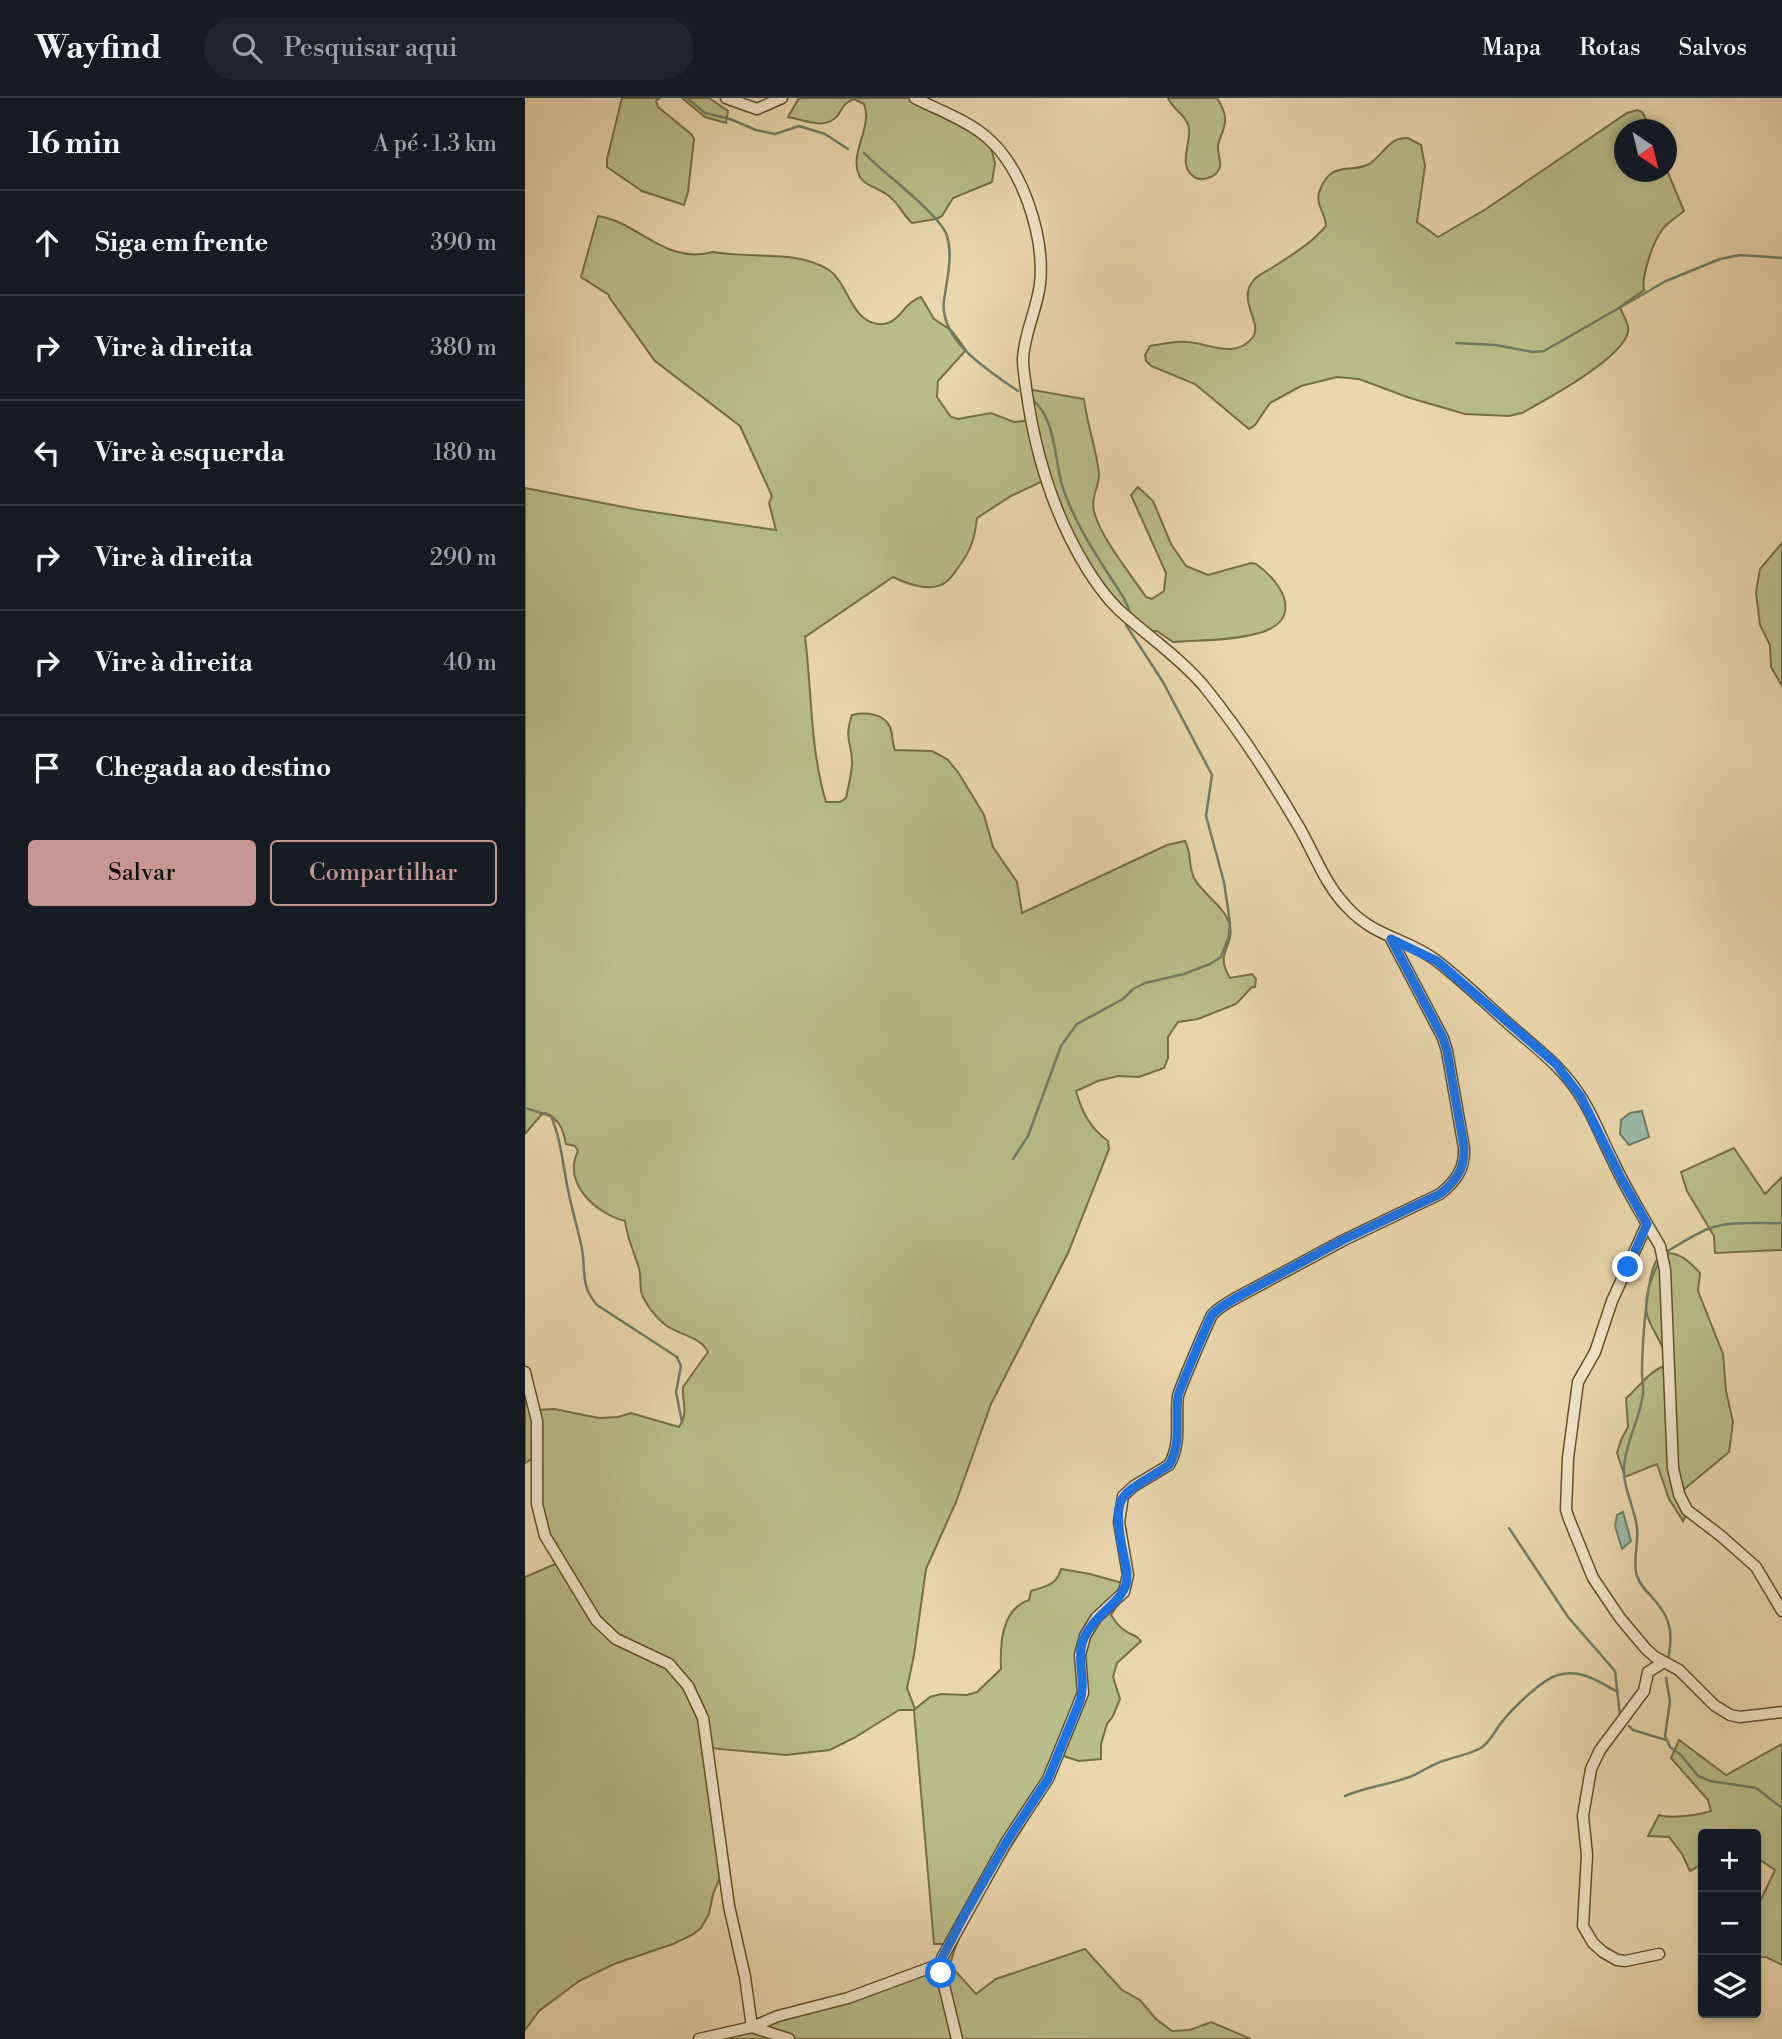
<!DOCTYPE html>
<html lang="pt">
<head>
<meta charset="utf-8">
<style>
	:root { --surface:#171b24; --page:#20242c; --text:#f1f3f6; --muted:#9ea1a6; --line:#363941; --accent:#c59692 }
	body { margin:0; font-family:"Libre Bodoni",serif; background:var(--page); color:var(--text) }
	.controls { position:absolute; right:21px; bottom:21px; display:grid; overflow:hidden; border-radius:7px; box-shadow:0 4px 10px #0003 }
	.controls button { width:63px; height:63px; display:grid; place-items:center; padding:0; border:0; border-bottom:2px solid var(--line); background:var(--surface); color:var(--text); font:35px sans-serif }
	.compass { position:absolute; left:1089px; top:21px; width:63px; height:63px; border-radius:50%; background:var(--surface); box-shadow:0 4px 10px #0003; rotate:145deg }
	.stop { position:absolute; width:21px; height:21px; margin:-16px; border:5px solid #1a73e8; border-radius:50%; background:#fff }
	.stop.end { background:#1a73e8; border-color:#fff; box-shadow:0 2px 7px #0008 }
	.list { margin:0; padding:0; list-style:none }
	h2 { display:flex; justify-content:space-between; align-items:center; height:91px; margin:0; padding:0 28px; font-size:30px }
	h2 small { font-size:23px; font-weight:400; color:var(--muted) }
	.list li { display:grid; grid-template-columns:46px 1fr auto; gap:21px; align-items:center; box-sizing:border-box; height:105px; padding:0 28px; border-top:2px solid var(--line) }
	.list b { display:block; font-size:26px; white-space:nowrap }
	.list em { font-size:23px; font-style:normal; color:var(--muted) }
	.actions { display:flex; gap:14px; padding:21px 28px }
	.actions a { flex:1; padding:16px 0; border:2px solid var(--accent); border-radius:7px; text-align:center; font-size:24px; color:var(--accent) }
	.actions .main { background:var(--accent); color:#111 }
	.icon { flex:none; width:38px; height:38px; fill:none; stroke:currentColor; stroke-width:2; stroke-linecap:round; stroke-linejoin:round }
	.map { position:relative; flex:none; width:1257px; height:1941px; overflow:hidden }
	header { display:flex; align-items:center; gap:42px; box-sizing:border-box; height:98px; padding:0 35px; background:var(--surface); border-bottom:2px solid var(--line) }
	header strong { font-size:33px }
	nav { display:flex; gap:38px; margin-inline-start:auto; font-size:24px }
	.search { width:490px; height:63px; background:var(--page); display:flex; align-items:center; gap:18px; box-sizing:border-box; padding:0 24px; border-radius:38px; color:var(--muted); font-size:26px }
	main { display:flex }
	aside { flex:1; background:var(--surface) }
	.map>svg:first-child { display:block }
	.green { fill:#b8bd89; stroke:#766e44; stroke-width:2 }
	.water { fill:#98b9a9; stroke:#707c65; stroke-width:2 }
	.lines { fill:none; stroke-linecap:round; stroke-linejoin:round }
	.stream { stroke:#707c65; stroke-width:2.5 }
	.minor-casing { stroke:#624e2b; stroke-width:13 }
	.minor { stroke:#f1e4ca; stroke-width:10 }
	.route { stroke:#1a73e8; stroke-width:9 }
</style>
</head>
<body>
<header>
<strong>Wayfind</strong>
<div class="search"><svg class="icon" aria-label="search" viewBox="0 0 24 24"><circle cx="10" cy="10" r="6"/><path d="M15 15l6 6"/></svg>Pesquisar aqui</div>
<nav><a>Mapa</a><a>Rotas</a><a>Salvos</a></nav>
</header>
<main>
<aside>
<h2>16 min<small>A pé · 1.3 km</small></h2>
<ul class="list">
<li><svg class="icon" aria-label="ahead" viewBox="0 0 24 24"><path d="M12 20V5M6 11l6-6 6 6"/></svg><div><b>Siga em frente</b></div><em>390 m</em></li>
<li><svg class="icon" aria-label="right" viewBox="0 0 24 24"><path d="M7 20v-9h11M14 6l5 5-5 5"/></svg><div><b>Vire à direita</b></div><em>380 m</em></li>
<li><svg class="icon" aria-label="left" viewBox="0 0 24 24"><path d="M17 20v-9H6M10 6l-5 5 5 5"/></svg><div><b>Vire à esquerda</b></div><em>180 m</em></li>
<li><svg class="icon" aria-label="right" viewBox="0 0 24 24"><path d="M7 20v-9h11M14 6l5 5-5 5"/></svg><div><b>Vire à direita</b></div><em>290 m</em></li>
<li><svg class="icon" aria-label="right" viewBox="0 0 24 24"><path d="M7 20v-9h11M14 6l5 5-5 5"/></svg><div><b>Vire à direita</b></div><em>40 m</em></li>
<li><svg class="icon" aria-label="arrive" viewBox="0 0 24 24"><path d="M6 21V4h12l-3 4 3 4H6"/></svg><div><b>Chegada ao destino</b></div></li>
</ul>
<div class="actions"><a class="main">Salvar</a><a>Compartilhar</a></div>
</aside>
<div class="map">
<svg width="1257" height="1941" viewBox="0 0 1257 1941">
	<rect width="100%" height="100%" fill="#ead6ad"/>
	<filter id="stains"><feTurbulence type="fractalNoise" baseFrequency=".00286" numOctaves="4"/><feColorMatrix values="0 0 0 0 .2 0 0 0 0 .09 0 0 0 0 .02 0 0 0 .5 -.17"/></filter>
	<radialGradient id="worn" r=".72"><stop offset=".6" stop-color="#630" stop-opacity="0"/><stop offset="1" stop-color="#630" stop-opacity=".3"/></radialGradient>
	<g class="green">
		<path d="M97 0H135L131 3 133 9 166 36 169 41 163 94 159 107 117 93 82 69V61Z"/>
		<path d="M157 0H184L203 13 201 25 180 19Z"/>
		<path d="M274 0H399L465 46 470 65 467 84 428 100 417 118 411 121 387 125C377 116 373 103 361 96 353 90 338 87 334 77 324 55 348 29 339 6L329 1C320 4 318 9 313 17 301 33 280 22 263 19Z"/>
		<path d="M643 0H692C696 7 700 13 700 20 701 30 695 38 693 47 692 54 696 61 695 68 693 79 676 85 668 78 653 67 666 45 664 31 663 18 648 12 643 0Z"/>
		<path d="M1113 12 1118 15 1125 31 1100 32V74L1142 72 1159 113C1152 119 1142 125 1137 132 1128 144 1116 179 1119 192L1095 209C1097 217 1105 225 1103 234 1097 261 1022 301 997 315L984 318 940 316 885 300 834 281 812 279 776 288 745 305 730 327 724 331 670 286 626 268 621 263 620 257 625 248C637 246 649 243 662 244 684 245 710 262 728 239 738 225 712 203 728 183 731 178 740 174 745 171 765 158 786 146 801 128 801 115 789 106 795 92 806 62 825 76 844 66 859 57 863 39 883 40L896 47 900 68 892 124 913 139 961 111 1102 15Z"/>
		<path d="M73 118C114 124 139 167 188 154 225 161 271 151 304 172 323 185 326 223 353 226 375 228 377 205 396 199L409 221 426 232 441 252 413 283 412 299 426 319 433 321 466 315 489 324 508 322 502 291 559 301C562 326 571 350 574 375 575 389 564 399 570 417 579 444 605 475 621 499L627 501 639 493 641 475 606 397 613 389 628 403 646 446 661 468 683 477 726 465 731 466C761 487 779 525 730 536 704 543 674 542 648 544L632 533H619L570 483 522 381 486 398 452 420C450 439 446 452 435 467 431 472 427 480 421 484 407 495 382 486 368 479L280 539C287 594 285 651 301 704H315L321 700C323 689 326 679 327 667 328 645 318 643 327 617 340 614 359 615 365 629 368 636 367 645 370 652L407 653 422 661 433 674 459 717 468 749 492 784 497 815 642 747 660 743C667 755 663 768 669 780 678 797 701 809 705 828 709 850 689 854 705 880L727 876 731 881 730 889H727L711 906 673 921 653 924 643 939V960L639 970 614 979 593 978 573 983 551 993C557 1014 565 1030 583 1043L584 1051 543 1155 466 1306 431 1404 401 1471 389 1557 382 1590 390 1611 405 1599 416 1596 442 1597 452 1594 476 1571C475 1547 476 1511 504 1502L506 1493C521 1488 531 1488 536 1471L565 1476 605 1487 586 1517C590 1523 594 1530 602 1534 608 1538 611 1536 616 1543L592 1565 588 1579 595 1601 588 1618 582 1626 576 1646V1661L554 1663 535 1657C522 1683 510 1710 495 1734 469 1776 437 1819 425 1867L451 1896 471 1881 560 1851 597 1892 615 1902 631 1921 647 1933 665 1932 686 1924 726 1941H198L410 1864 419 1846H409L389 1612H374L329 1640 305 1652 261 1657 185 1650 197 1775 188 1796 184 1816 176 1830 167 1837 148 1846 89 1866 54 1883 14 1913 0 1932V1479L35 1464 27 1452 7 1361 0 1365V1280L13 1312 29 1311 74 1320 93 1319 106 1315 154 1329C164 1315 157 1304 158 1289L183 1254C176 1239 155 1237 142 1228 132 1221 119 1205 116 1193 115 1185 116 1178 114 1170 109 1154 102 1140 100 1123 72 1116 37 1086 53 1053L50 1048 41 1046C38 1031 35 1022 20 1015L16 1017 0 1036V390L114 412 251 432 244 405 247 398 215 328 130 263 84 199V197L56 179Z"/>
		<path d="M1257 445V588L1246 569 1245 547 1235 527 1231 494 1235 471Z"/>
		<path d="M1209 1050 1240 1096 1257 1079V1152L1190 1155 1189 1138 1162 1093 1156 1074Z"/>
		<path d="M1138 1155C1155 1154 1164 1163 1175 1175L1173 1193 1198 1256 1201 1293 1208 1324 1204 1354 1157 1393 1162 1415 1158 1423 1144 1401 1132 1366 1100 1379 1092 1355 1096 1342 1103 1329 1101 1300C1116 1288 1123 1273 1142 1267 1139 1245 1130 1238 1123 1220 1116 1200 1129 1174 1138 1155Z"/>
		<path d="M1154 1642 1201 1677 1257 1646V1867L1241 1859H1231V1812L1250 1772 1231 1759V1736H1178V1765L1165 1773 1157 1756 1144 1739 1123 1738 1134 1717C1146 1721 1174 1717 1186 1713L1183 1702 1146 1660Z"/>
	</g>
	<g class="water">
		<path d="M1117 1013 1124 1039 1104 1047 1095 1036 1096 1022 1105 1015Z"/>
		<path d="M1098 1414 1106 1443 1097 1451 1090 1428 1092 1417Z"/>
	</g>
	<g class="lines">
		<g class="stream">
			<path d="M162 0 180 15 205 21 231 32 250 36 274 28 300 36 323 51"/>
			<path d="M339 55C357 74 415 116 422 138 428 158 422 182 419 202 414 243 464 273 493 293"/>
			<path d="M931 245 971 247 1008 254 1019 253 1141 183 1195 161 1215 157 1257 160"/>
			<path d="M507 301C531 321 529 359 537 387 546 417 565 448 582 474 591 489 597 494 604 511"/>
			<path d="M0 1010 26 1018C36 1041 38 1068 43 1092 47 1112 53 1131 57 1151 61 1174 55 1187 72 1207L152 1259 156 1268 151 1294 157 1324"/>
			<path d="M488 1061 503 1038 536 948 552 926 598 901 608 891 620 885 659 876 685 866 696 859 704 838 705 825 699 784 681 718 687 677 638 584 601 527"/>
			<path d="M1143 1153C1156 1145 1170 1136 1183 1131 1206 1122 1233 1126 1257 1125"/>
			<path d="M1133 1161C1121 1173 1117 1255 1117 1275 1117 1282 1119 1289 1118 1296 1115 1321 1101 1343 1099 1368 1097 1388 1110 1410 1112 1430 1114 1446 1107 1463 1112 1478 1115 1487 1121 1493 1127 1499 1147 1521 1148 1535 1143 1562"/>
			<path d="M984 1430 1043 1519 1090 1573 1095 1617"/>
			<path d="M1141 1580 1145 1603 1140 1638 1145 1649 1156 1657 1173 1678 1185 1683 1231 1690 1257 1710"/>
			<path d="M1104 1628 1108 1632 1141 1642"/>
			<path d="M820 1698C842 1688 865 1687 887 1678 898 1673 909 1665 921 1662 933 1658 945 1656 956 1650 966 1643 969 1634 976 1625 987 1611 1016 1582 1033 1577 1055 1570 1074 1584 1093 1594"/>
		</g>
		<defs>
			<g id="minor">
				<path d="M201 0 232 11 257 0"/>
				<path d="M390 0C413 12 439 21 459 37 497 67 520 138 515 186 512 212 499 235 498 262 498 271 500 281 501 290 508 341 522 394 545 440 557 464 574 492 593 511 621 537 653 558 678 587 713 630 746 681 774 729 789 755 800 786 821 808 851 841 881 839 912 863 934 880 955 900 976 919 1004 945 1036 966 1056 999 1069 1019 1077 1042 1088 1063 1098 1085 1110 1105 1122 1126L1087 1203 1070 1254 1053 1284 1043 1360 1041 1412 1044 1421 1068 1480 1095 1520 1121 1551 1130 1559 1154 1572 1189 1607 1205 1617 1215 1619 1257 1614"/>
				<path d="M1122 1126 1135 1148 1140 1172 1148 1370 1154 1396 1162 1412 1196 1438 1231 1469 1257 1513"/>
				<path d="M0 1274 12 1323V1406L20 1438 71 1522 91 1541 144 1566 163 1588 178 1620 204 1808 220 1879 227 1929 264 1941"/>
				<path d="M1134 1856 1100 1863 1092 1862 1078 1854 1068 1845 1058 1828 1062 1757 1058 1718 1066 1671 1075 1652 1119 1593 1123 1574 1139 1564"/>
				<path d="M174 1941 227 1929 253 1918 323 1900 415 1866"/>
				<path d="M432 1941 416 1875 417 1860 482 1743 523 1681 558 1595 555 1557 560 1538 571 1520 599 1494 603 1477 594 1424 598 1398 609 1388 644 1367C657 1345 650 1322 653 1298 655 1290 683 1224 687 1217 693 1210 701 1206 709 1201L819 1142 915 1096C931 1083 940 1071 939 1050L922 953 918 940 866 841"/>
			</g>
		</defs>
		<use href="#minor" class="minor-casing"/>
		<use href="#minor" class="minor"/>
	</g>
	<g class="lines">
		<path class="route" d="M416 1875 417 1860 440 1816 482 1743 523 1681 555 1603C562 1582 550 1561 559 1540 569 1517 596 1505 601 1486 604 1475 600 1465 598 1454 585 1391 598 1398 644 1367 657 1345 650 1322 653 1298 655 1290 683 1224 687 1217 693 1210 701 1206 709 1201L818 1142 915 1096C931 1083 940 1071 939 1049L922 953 918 940 866 841 912 863 1031 966 1056 999 1096 1080 1122 1126 1103 1169"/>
	</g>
	<rect width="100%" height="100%" filter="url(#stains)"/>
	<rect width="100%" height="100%" fill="url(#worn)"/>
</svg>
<div class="controls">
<button>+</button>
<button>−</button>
<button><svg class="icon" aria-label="layers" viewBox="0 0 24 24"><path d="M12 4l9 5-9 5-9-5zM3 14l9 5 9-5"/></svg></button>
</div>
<svg class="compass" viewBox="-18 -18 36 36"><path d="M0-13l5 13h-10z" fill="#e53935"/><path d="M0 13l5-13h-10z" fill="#9ea1a6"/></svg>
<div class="stop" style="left:416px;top:1875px"></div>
<div class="stop end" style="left:1103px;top:1169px"></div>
</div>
</main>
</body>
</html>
